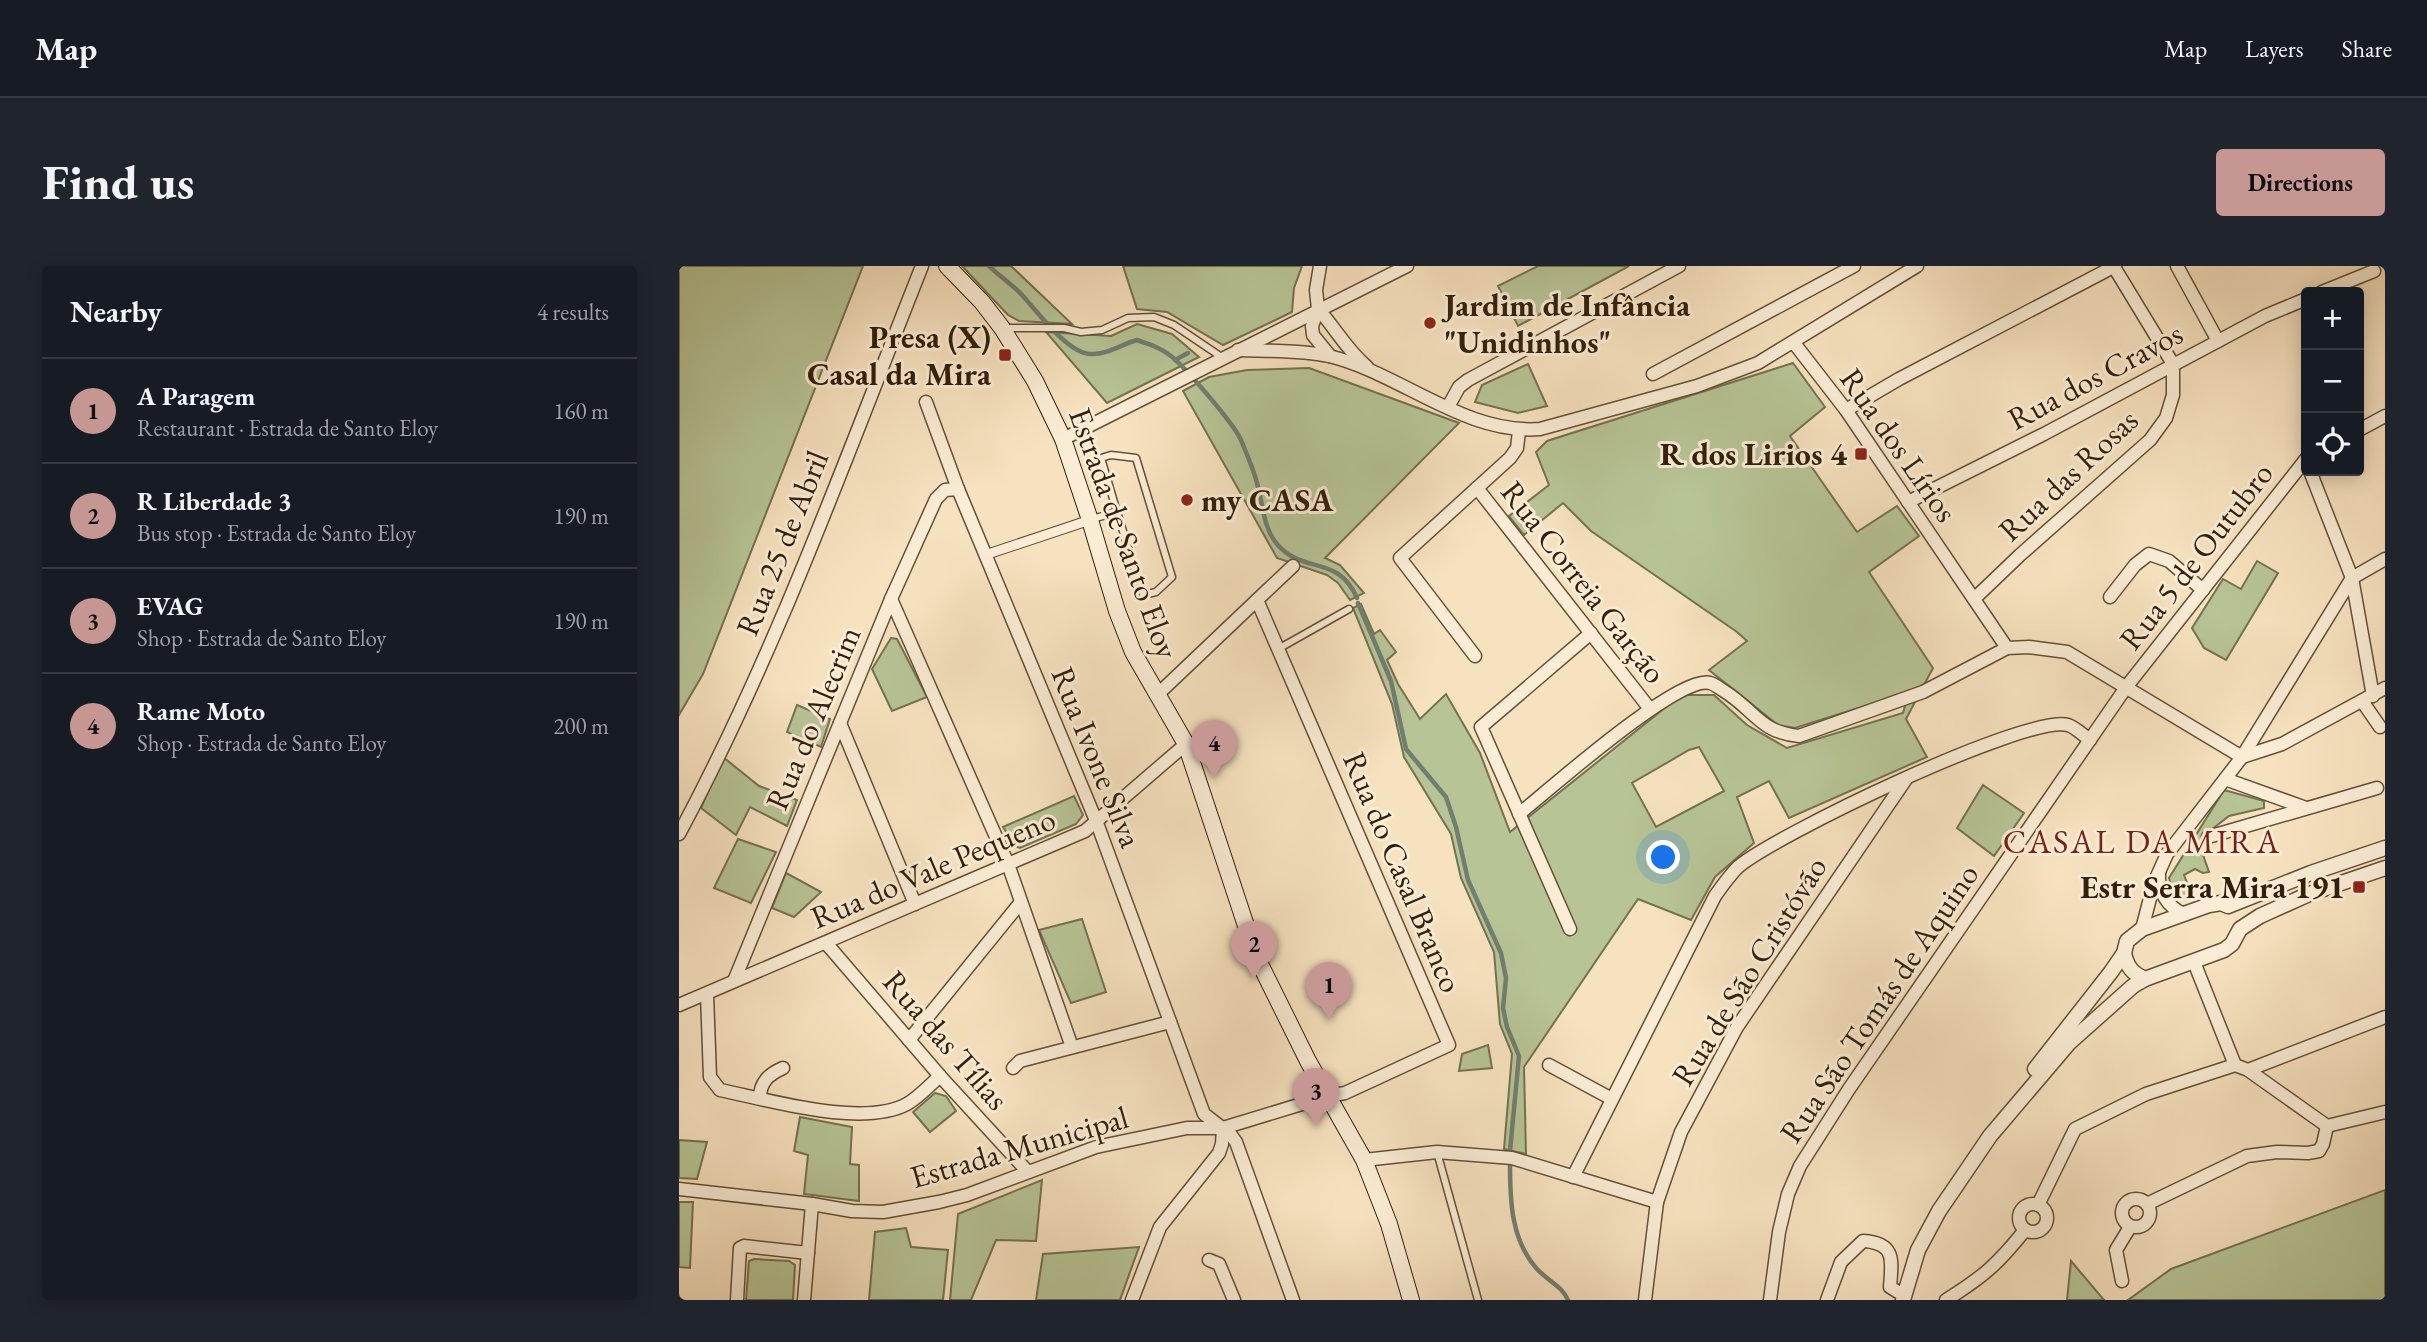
<!DOCTYPE html>
<html lang="en">
<head>
<meta charset="utf-8">
<style>
	:root { --surface:#171b24; --page:#20242c; --text:#f1f3f6; --muted:#9ea1a6; --line:#363941; --accent:#c59692 }
	body { margin:0; font-family:"EB Garamond",serif; background:var(--page); color:var(--text) }
	.controls { position:absolute; right:21px; top:21px; display:grid; overflow:hidden; border-radius:7px; box-shadow:0 4px 18px #0003 }
	.controls button { width:63px; height:63px; display:grid; place-items:center; padding:0; border:0; border-bottom:2px solid var(--line); background:var(--surface); color:var(--text); font:35px sans-serif }
	.you { position:absolute; left:985px; top:592px; width:24px; height:24px; margin:-18px; border:5px solid #fff; border-radius:50%; background:#1a73e8; box-shadow:0 0 0 10px #1a73e833 }
	.badge { display:grid; place-items:center; width:46px; height:46px; border-radius:50%; background:var(--accent); color:#111; font-size:23px; font-weight:700 }
	.pin { position:absolute; translate:-50% -58px; filter:drop-shadow(0 2px 4px #0008) }
	.pin::after { content:''; position:absolute; top:37px; width:24px; height:21px; background:inherit; clip-path:polygon(0 0,100% 0,50% 100%) }
	.list { margin:0; padding:0; list-style:none }
	h2 { display:flex; justify-content:space-between; align-items:center; height:91px; margin:0; padding:0 28px; font-size:30px }
	h2 small { font-size:23px; font-weight:400; color:var(--muted) }
	.list li { display:grid; grid-template-columns:46px 1fr auto; gap:21px; align-items:center; box-sizing:border-box; height:105px; padding:0 28px; border-top:2px solid var(--line) }
	.list b { display:block; font-size:26px; white-space:nowrap }
	.list p { margin:0; font-size:23px; white-space:nowrap; color:var(--muted) }
	.list em { font-size:23px; font-style:normal; color:var(--muted) }
	.icon { flex:none; width:38px; height:38px; fill:none; stroke:currentColor; stroke-width:2; stroke-linecap:round; stroke-linejoin:round }
	.map { position:relative; flex:none; width:1706px; height:1034px; overflow:hidden; border-radius:7px }
	header { display:flex; align-items:center; gap:42px; box-sizing:border-box; height:98px; padding:0 35px; background:var(--surface); border-bottom:2px solid var(--line) }
	header strong { font-size:33px }
	nav { display:flex; gap:38px; margin-inline-start:auto; font-size:24px }
	.intro { display:flex; align-items:center; justify-content:space-between; box-sizing:border-box; height:168px; padding:0 42px }
	h1 { margin:0; font-size:49px }
	.button { padding:18px 32px; border-radius:7px; background:var(--accent); color:#111; font-size:24px; font-weight:700 }
	main { display:flex; gap:42px; padding:0 42px }
	aside { flex:1; background:var(--surface); border-radius:7px; box-shadow:0 4px 18px #0003 }
	.map>svg:first-child { display:block }
	.green { fill:#b7c496; stroke:#747250; stroke-width:2; fill-rule:evenodd }
	.lines { fill:none; stroke-linecap:round; stroke-linejoin:round }
	.stream { stroke:#727e70; stroke-width:4.5 }
	.service-casing { stroke:#635038; stroke-width:9 }
	.pedestrian-casing { stroke:#635038; stroke-width:11 }
	.minor-casing { stroke:#635038; stroke-width:15 }
	.tertiary-casing { stroke:#635038; stroke-width:17 }
	.secondary-casing { stroke:#321f0b; stroke-width:18 }
	.service { stroke:#faecd5; stroke-width:6 }
	.pedestrian { stroke:#faecd5; stroke-width:9 }
	.minor { stroke:#faecd5; stroke-width:12 }
	.tertiary { stroke:#faecd5; stroke-width:14 }
	.secondary { stroke:#faecd5; stroke-width:16 }
	.poi-dot { fill:#8f2418; stroke:#faecd5; stroke-width:2.5 }
	.labels { text-anchor:middle; stroke-width:6; stroke-linejoin:round; paint-order:stroke }
	.poi-label { font-size:32px; font-weight:bold; fill:#321f0b; stroke:#faecd5; text-anchor:end }
	.street-label { font-size:32px; fill:#321f0b; stroke:#faecd5 }
	.neighbourhood-label { font-size:33px; letter-spacing:2px; fill:#7a1f14; stroke:#faecd5 }
</style>
</head>
<body>
<header>
<strong>Map</strong>
<nav><a>Map</a><a>Layers</a><a>Share</a></nav>
</header>
<div class="intro"><h1>Find us</h1><a class="button">Directions</a></div>
<main>
<aside>
<h2>Nearby<small>4 results</small></h2>
<ul class="list">
<li><span class="badge">1</span><div><b>A Paragem</b><p>Restaurant · Estrada de Santo Eloy</p></div><em>160 m</em></li>
<li><span class="badge">2</span><div><b>R Liberdade 3</b><p>Bus stop · Estrada de Santo Eloy</p></div><em>190 m</em></li>
<li><span class="badge">3</span><div><b>EVAG</b><p>Shop · Estrada de Santo Eloy</p></div><em>190 m</em></li>
<li><span class="badge">4</span><div><b>Rame Moto</b><p>Shop · Estrada de Santo Eloy</p></div><em>200 m</em></li>
</ul>
</aside>
<div class="map">
<svg width="1706" height="1034" viewBox="0 0 1706 1034">
	<rect width="100%" height="100%" fill="#f7e2bf"/>
	<filter id="stains"><feTurbulence type="fractalNoise" baseFrequency=".00286" numOctaves="4"/><feColorMatrix values="0 0 0 0 .2 0 0 0 0 .09 0 0 0 0 .02 0 0 0 .5 -.17"/></filter>
	<radialGradient id="worn" r=".72"><stop offset=".6" stop-color="#630" stop-opacity="0"/><stop offset="1" stop-color="#630" stop-opacity=".3"/></radialGradient>
	<g class="green">
		<path d="M0 0H184L24 408 0 449Z"/>
		<path d="M283 0H332L393 58 340 55 329 49Z"/>
		<path d="M444 0H623L615 22 613 46 544 79 488 46 458 43Z"/>
		<path d="M859 0H950L839 60 819 20Z"/>
		<path d="M458 58 493 68 520 91 428 137 367 66 432 70Z"/>
		<path d="M1114 97 1146 141 1111 170 1178 266 1218 240 1240 270 1190 306 1254 402 1227 453 1248 491 1110 552 1090 515 1058 531 1075 577 1036 611 1012 654 959 633 845 801 847 888 825 883 833 788 821 758 815 686 782 612 772 568 725 491 713 438 674 342 682 338 695 368 701 364 717 386 708 394 719 418 741 453 767 428 801 487 831 566 1002 429H1035L1068 459 1108 482 1224 447 1230 426 1116 462 1099 459 1030 404 1068 375 1058 366 912 265 884 237 845 269 830 250 870 219 857 186 868 175ZM1020 481 1045 525 977 561 953 517 1010 484Z"/>
		<path d="M849 98 868 140 839 147 796 136 803 119Z"/>
		<path d="M630 102 780 157 646 292 661 299 685 327 671 334 659 317 648 309 598 292 504 125 530 111 568 104Z"/>
		<path d="M1578 295 1599 307 1547 394 1525 382 1513 362 1544 313 1562 323Z"/>
		<path d="M212 372 218 373 248 431 213 445 193 403Z"/>
		<path d="M118 439 151 453 142 481 108 466Z"/>
		<path d="M44 491 80 520 118 534 108 560 71 541 57 569 22 542Z"/>
		<path d="M1304 519 1345 547 1315 590 1278 562Z"/>
		<path d="M1545 524 1585 535V542L1550 550 1523 571V586L1530 606 1524 607 1516 603 1505 609 1513 629 1504 633 1495 629 1490 612Z"/>
		<path d="M395 530 404 549 397 558 341 582 336 580 324 561Z"/>
		<path d="M59 573 97 586 72 637 35 622Z"/>
		<path d="M107 607 142 626 115 651 93 642Z"/>
		<path d="M403 653 427 726 392 737 360 664Z"/>
		<path d="M809 779 813 802 780 805 783 788Z"/>
		<path d="M256 827 267 830 277 845 251 866 234 846Z"/>
		<path d="M121 851 173 861 171 898 180 899V935L125 928 129 889 115 885Z"/>
		<path d="M0 874 28 876 18 913 0 912Z"/>
		<path d="M363 914 357 975 317 974 292 1034H271L279 948Z"/>
		<path d="M1706 924V1034H1449L1492 1003Z"/>
		<path d="M0 936H14L11 1002 0 1001Z"/>
		<path d="M227 962 232 981 269 984 264 1034H190L196 966Z"/>
		<path d="M460 981 441 1034H357L364 988Z"/>
		<path d="M75 993 110 995 116 999 114 1034H67L70 995Z"/>
		<path d="M1392 995 1425 1034H1388Z"/>
	</g>
	<g class="lines">
		<g class="stream">
			<path d="M310 0C320 10 333 18 343 29 358 45 389 88 412 88 428 89 443 78 458 74 470 78 482 82 492 90 507 102 553 156 561 172 567 186 574 202 578 217 584 237 584 262 598 278 624 309 659 288 678 332"/>
			<path d="M496 94 509 87"/>
			<path d="M679 337 712 415 727 483 767 531 777 561 789 614 822 687 827 712 824 742 828 761 840 790 831 885"/>
			<path d="M831 898C831 935 832 974 858 1003 868 1014 884 1021 889 1034"/>
		</g>
		<defs>
			<g id="service">
				<path d="M326 62H385L402 66 423 64 449 52 475 51 495 59 544 92"/>
				<path d="M413 253 438 246 464 329 477 326 493 311 457 192 432 189 422 192 438 246"/>
				<path d="M599 383 670 343"/>
				<path d="M758 886 799 1034"/>
			</g>
			<path id="pedestrian" d="M306 289 411 254"/>
			<g id="minor">
				<path d="M641 0 637 24 639 43 633 60 634 69 651 90"/>
				<path d="M1498 0 1539 75"/>
				<path d="M1643 26 1695 5"/>
				<path d="M639 43C658 64 666 82 688 101"/>
				<path d="M1115 77 1167 144 1328 382"/>
				<path d="M559 84C589 85 621 84 650 90 721 107 786 169 861 163L1018 120 1079 97 1238 0"/>
				<path d="M974 108 1175 0"/>
				<path d="M247 136 279 223 418 557 525 848 552 869 557 876 614 1034"/>
				<path d="M769 141 780 121 789 114 1000 0"/>
				<path d="M1167 144 1220 113 1436 0"/>
				<path d="M1680 164 1706 150"/>
				<path d="M384 173 728 0"/>
				<path d="M1631 205 1673 312 1694 430"/>
				<path d="M798 222 971 443"/>
				<path d="M1229 236 1365 168 1586 50 1627 33"/>
				<path d="M1431 331 1456 299 1470 288 1490 295 1524 324"/>
				<path d="M212 333 329 598 393 781"/>
				<path d="M1295 333 1341 289 1471 174 1487 152 1494 129V98L1435 1"/>
				<path d="M578 334 614 300"/>
				<path d="M796 390 721 292 831 192 838 182 840 165"/>
				<path d="M1683 435 1701 461"/>
				<path d="M161 457 236 638"/>
				<path d="M1563 491 1603 478 1706 422"/>
				<path d="M1546 513 1627 542"/>
				<path d="M840 548C870 524 1000 408 1031 417 1036 418 1041 423 1045 425 1076 444 1080 466 1120 470L1244 426 1328 382 1350 381 1388 386 1563 491"/>
				<path d="M0 568C97 387 167 191 243 0"/>
				<path d="M1529 571 1698 522"/>
				<path d="M1480 607C1479 625 1488 641 1505 648"/>
				<path d="M891 663 802 461 912 367"/>
				<path d="M1463 663 1475 617 1488 588 1563 491 1673 312 1706 293"/>
				<path d="M147 677 261 810 349 906"/>
				<path d="M1515 696 1556 799 1569 804 1648 860 1706 846"/>
				<path d="M55 715 212 333 257 233 266 224 279 223"/>
				<path d="M28 728 31 811 41 824C91 834 183 862 228 838 240 831 251 819 261 810"/>
				<path d="M0 739 406 565 507 478"/>
				<path d="M230 774 342 636"/>
				<path d="M870 799 933 833"/>
				<path d="M334 802 341 795 491 756"/>
				<path d="M1569 804 1706 751"/>
				<path d="M81 832C81 816 90 808 104 802"/>
				<path d="M685 894 758 886 833 892 978 936"/>
				<path d="M894 911 1036 630C1043 620 1051 609 1059 601 1096 569 1348 448 1389 459 1396 461 1405 470 1411 474"/>
				<path d="M0 923 133 938 173 945 204 946 260 936 288 929 417 881 508 862H544L649 830 666 827 770 779 578 334 478 429"/>
				<circle cx="1457" cy="947" r="14"/>
				<circle cx="1354" cy="952" r="14"/>
				<path d="M1468 938 1568 890 1598 886 1629 887 1640 885 1644 878 1648 860"/>
				<path d="M1359 939 1396 863 1467 828 1556 799"/>
				<path d="M530 994 540 998 555 1034"/>
				<path d="M1443 1015 1437 984 1451 961"/>
				<path d="M58 1034 61 982 65 980 129 987"/>
				<path d="M125 1034 133 938"/>
				<path d="M453 1034 481 961 540 887 543 878 544 862"/>
				<path d="M966 1034 978 936 1002 866 1058 761 1227 513"/>
				<path d="M1091 1034 1100 966 1109 928 1121 900 1170 823 1448 420 1627 193"/>
				<path d="M1148 1034 1162 996 1184 975C1217 977 1213 994 1211 1021L1224 1029"/>
				<path d="M1267 1034C1304 1011 1319 998 1346 964"/>
			</g>
			<g id="tertiary">
				<path d="M1445 687C1448 701 1453 707 1466 713"/>
				<path d="M1356 803 1432 706 1445 687 1448 675 1463 663 1530 639 1542 637 1549 640 1632 607 1706 582"/>
				<path d="M1224 1034 1239 984 1260 945 1311 870 1390 777 1454 720 1466 713 1545 684 1553 678 1561 663 1581 650 1630 628 1706 602"/>
			</g>
			<path id="secondary" d="M268 0 303 36 323 62 356 115 384 173 411 254 438 345 454 386 507 478 577 690 629 795 685 894 710 958 732 1034"/>
		</defs>
		<use href="#service" class="service-casing"/>
		<use href="#pedestrian" class="pedestrian-casing"/>
		<use href="#minor" class="minor-casing"/>
		<use href="#tertiary" class="tertiary-casing"/>
		<use href="#secondary" class="secondary-casing"/>
		<use href="#service" class="service"/>
		<use href="#pedestrian" class="pedestrian"/>
		<use href="#minor" class="minor"/>
		<use href="#tertiary" class="tertiary"/>
		<use href="#secondary" class="secondary"/>
	</g>
	<g class="poi-dot">
		<circle cx="751" cy="57" r="7"/>
		<rect x="319" y="82" width="14" height="14" rx="3.5"/>
		<rect x="1175" y="181" width="14" height="14" rx="3.5"/>
		<circle cx="508" cy="234" r="7"/>
		<rect x="1673" y="614" width="14" height="14" rx="3.5"/>
	</g>
	<g class="labels">
		<g class="poi-label">
			<text x="765" y="50" text-anchor="start">Jardim de Infância<tspan x="765" dy="37">"Unidinhos"</tspan></text>
			<text x="312" y="82">Presa (X)<tspan x="312" dy="37">Casal da Mira</tspan></text>
			<text x="1168" y="199">R dos Lirios 4</text>
			<text x="522" y="245" text-anchor="start">my CASA</text>
			<text x="1666" y="632">Estr Serra Mira 191</text>
		</g>
		<g class="street-label">
			<text transform="translate(1416 110) rotate(-28)" y="11">Rua dos Cravos</text>
			<text transform="translate(1220 179) rotate(55)" y="11">Rua dos Lírios</text>
			<text transform="translate(1389 209) rotate(-43)" y="11">Rua das Rosas</text>
			<text transform="translate(445 267) rotate(70)" y="11">Estrada de Santo Eloy</text>
			<text transform="translate(103 277) rotate(-68)" y="11">Rua 25 de Abril</text>
			<text transform="translate(1517 290) rotate(-52)" y="11">Rua 5 de Outubro</text>
			<text transform="translate(905 316) rotate(52)" y="11">Rua Correia Garção</text>
			<text transform="translate(134 452) rotate(-67)" y="11">Rua do Alecrim</text>
			<text transform="translate(418 491) rotate(68)" y="11">Rua Ivone Silva</text>
			<text transform="translate(254 602) rotate(-23)" y="11">Rua do Vale Pequeno</text>
			<text transform="translate(724 606) rotate(67)" y="11">Rua do Casal Branco</text>
			<text transform="translate(1070 705) rotate(-58)" y="11">Rua de São Cristóvão</text>
			<text transform="translate(1200 737) rotate(-56)" y="11">Rua São Tomás de Aquino</text>
			<text transform="translate(267 774) rotate(49)" y="11">Rua das Tílias</text>
			<text transform="translate(340 881) rotate(-16)" y="11">Estrada Municipal</text>
		</g>
		<g class="neighbourhood-label">
			<text x="1463" y="587">CASAL DA MIRA</text>
		</g>
	</g>
	<rect width="100%" height="100%" filter="url(#stains)"/>
	<rect width="100%" height="100%" fill="url(#worn)"/>
</svg>
<div class="controls">
<button>+</button>
<button>−</button>
<button><svg class="icon" aria-label="locate" viewBox="0 0 24 24"><circle cx="12" cy="12" r="6"/><path d="M12 2v4M12 18v4M2 12h4M18 12h4"/></svg></button>
</div>
<div class="you"></div>
<div class="pin badge" style="left:650px;top:754px">1</div>
<div class="pin badge" style="left:575px;top:713px">2</div>
<div class="pin badge" style="left:637px;top:860px">3</div>
<div class="pin badge" style="left:535px;top:512px">4</div>
</div>
</main>
</body>
</html>
